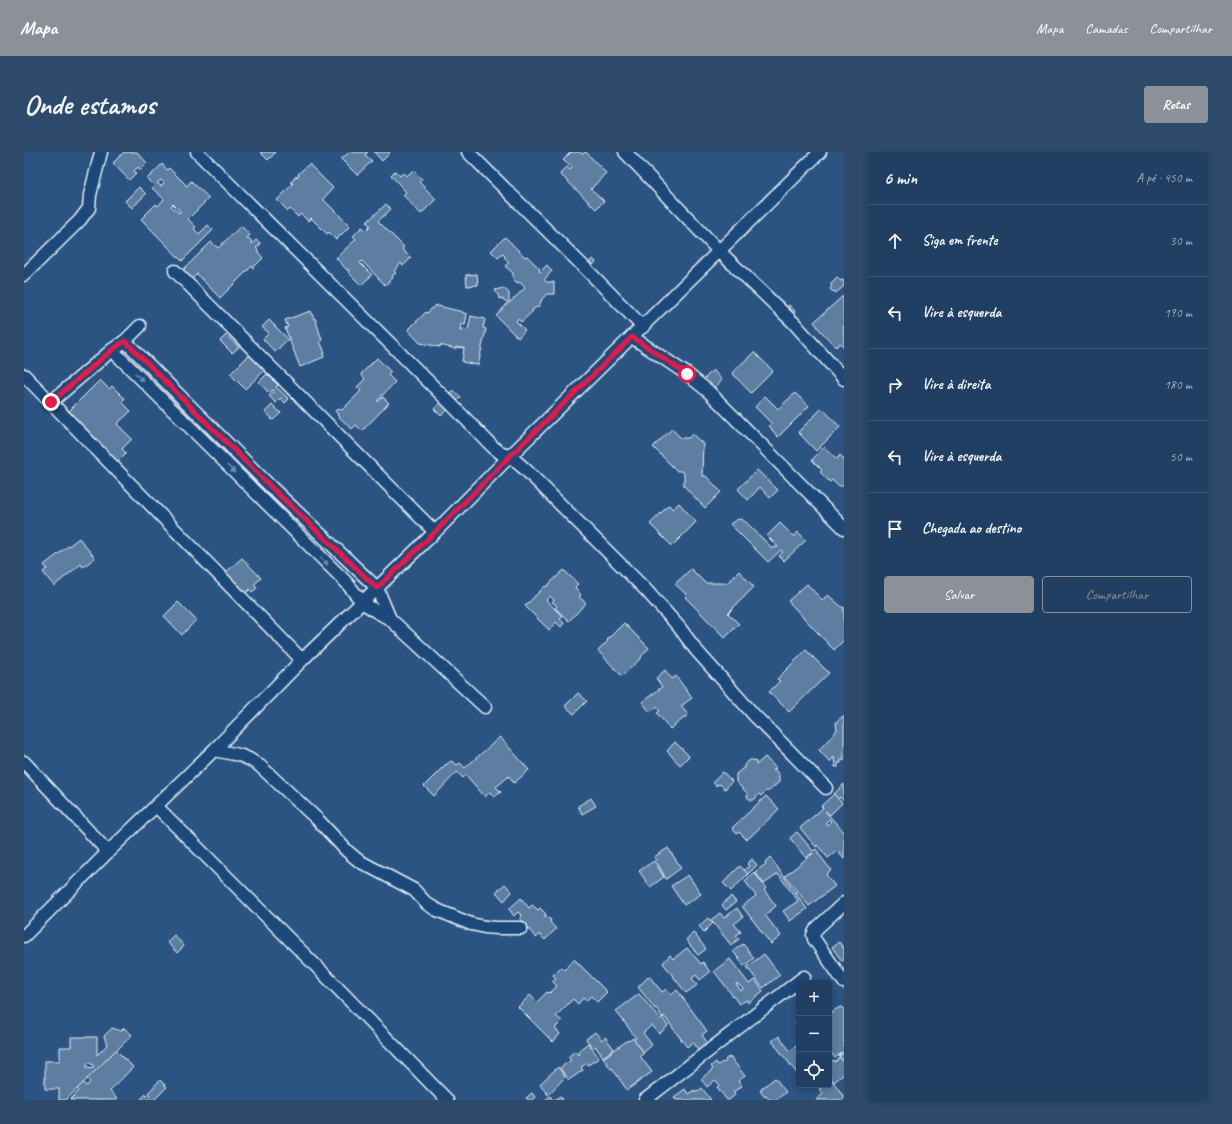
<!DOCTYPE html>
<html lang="pt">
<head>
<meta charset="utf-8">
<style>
	:root { --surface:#203f62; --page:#2d4a6b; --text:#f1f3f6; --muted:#a2afbe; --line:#3d5877; --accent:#8c9099 }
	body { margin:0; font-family:Caveat,sans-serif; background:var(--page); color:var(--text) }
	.controls { position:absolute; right:12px; bottom:12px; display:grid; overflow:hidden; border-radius:4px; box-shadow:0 2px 6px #0003 }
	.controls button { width:36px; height:36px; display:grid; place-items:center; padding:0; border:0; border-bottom:1px solid var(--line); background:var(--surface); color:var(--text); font:20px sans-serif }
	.stop { position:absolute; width:12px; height:12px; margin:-9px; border:3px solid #e11d48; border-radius:50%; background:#fff }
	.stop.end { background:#e11d48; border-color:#fff; box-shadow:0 1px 4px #0008 }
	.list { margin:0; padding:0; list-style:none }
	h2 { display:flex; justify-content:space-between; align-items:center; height:52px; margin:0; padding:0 16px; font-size:17px }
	h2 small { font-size:13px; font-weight:400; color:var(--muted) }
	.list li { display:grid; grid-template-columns:26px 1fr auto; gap:12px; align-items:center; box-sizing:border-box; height:72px; padding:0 16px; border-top:1px solid var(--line) }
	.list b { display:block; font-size:15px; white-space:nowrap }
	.list em { font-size:13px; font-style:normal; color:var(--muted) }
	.actions { display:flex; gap:8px; padding:12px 16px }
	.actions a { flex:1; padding:9px 0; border:1px solid var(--accent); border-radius:4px; text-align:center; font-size:14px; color:var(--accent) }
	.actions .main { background:var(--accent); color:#fff }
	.icon { flex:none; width:22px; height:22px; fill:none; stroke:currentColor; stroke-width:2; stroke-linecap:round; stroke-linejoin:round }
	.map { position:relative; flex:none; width:820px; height:948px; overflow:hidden; border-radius:4px }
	header { display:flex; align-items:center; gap:24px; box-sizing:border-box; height:56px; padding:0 20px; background:var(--accent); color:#fff }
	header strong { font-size:19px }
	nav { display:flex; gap:22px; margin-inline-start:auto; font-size:14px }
	.intro { display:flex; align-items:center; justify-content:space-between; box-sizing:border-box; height:96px; padding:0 24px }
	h1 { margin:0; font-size:28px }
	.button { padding:10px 18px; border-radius:4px; background:var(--accent); color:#fff; font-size:14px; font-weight:700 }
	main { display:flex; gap:24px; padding:0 24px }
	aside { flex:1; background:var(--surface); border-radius:4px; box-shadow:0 2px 6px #0003 }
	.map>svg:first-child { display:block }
	.building { fill:#5d7da1; stroke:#e8f1f8; fill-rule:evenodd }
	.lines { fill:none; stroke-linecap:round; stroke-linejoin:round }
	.street-casing { stroke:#e8f1f8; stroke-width:15 }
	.street { stroke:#1f4a7a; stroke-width:12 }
	.oneway { fill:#6f8dac }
	.route { stroke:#e11d48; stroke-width:5 }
</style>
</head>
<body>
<header>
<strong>Mapa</strong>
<nav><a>Mapa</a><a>Camadas</a><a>Compartilhar</a></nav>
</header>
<div class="intro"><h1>Onde estamos</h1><a class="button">Rotas</a></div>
<main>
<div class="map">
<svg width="820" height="948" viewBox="0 0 820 948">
	<rect width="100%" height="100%" fill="#2b5482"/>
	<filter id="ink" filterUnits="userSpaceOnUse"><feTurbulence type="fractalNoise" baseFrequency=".025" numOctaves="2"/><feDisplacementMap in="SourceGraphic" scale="8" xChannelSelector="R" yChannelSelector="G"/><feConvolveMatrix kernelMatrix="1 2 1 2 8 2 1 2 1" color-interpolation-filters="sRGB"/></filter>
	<g filter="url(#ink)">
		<g class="building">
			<path d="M100 0H113L123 11 116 18 114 15 110 19 112 21 105 28 89 11Z"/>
			<path d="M236 0H252L244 8Z"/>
			<path d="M326 0H344L341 3 348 9 333 23 317 7Z"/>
			<path d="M350 0H365L366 1 358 9Z"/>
			<path d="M547 0H556L558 2 562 0 582 21 567 37 580 49 572 57 536 22 543 15 546 18 548 16 539 8Z"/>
			<path d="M138 12 143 18 145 16 163 34 167 29 185 46 164 67 172 75 170 77 175 82 184 73 189 78 158 109 117 67 132 52 134 54 140 47 128 36 130 34 123 27ZM137 28 140 31 137 34 133 31ZM149 52 156 59 155 61 147 54Z"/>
			<path d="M285 12 309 36 299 47 326 74 312 88 305 80 303 82 287 66 284 69 277 62 274 65 266 57 264 59 253 48 269 32 267 30 272 24 273 25 275 23 274 22Z"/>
			<path d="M389 18 398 27 395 30 412 47 397 62 379 43 382 40 367 23 371 19 376 24 379 21 383 24Z"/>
			<path d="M115 35 122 42 108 56 101 49Z"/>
			<path d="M362 52 367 57 354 69 380 95 378 97 387 106 379 114 377 111 370 119 372 121 368 124 369 126 361 133 338 109 336 111 348 123 337 133 324 120 325 119 324 117 323 118 312 106 332 87 329 84 338 75 342 78 346 74 343 70Z"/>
			<path d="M217 74 226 83 223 86 227 88 228 92 232 88 236 91V93L232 96 234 98 233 99 239 106 229 116 228 114 196 146 173 122 167 128 158 119 187 90 194 96Z"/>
			<path d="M481 85 501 105 503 104 516 117 515 118 516 120 523 113 528 119 520 128 522 130H530V142H523L518 147 515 154 508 158 509 159 497 170 494 167 492 169 501 178 494 186 472 164 484 151 477 146 476 147 471 138 480 136 485 141V151L501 136 497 131 492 130 489 127V121L481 114 485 110 480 105 481 104 479 102 474 106 467 99Z"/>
			<path d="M569 107 572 110 569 113 566 109Z"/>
			<path d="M453 122 454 133 443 134 442 123Z"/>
			<path d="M813 125 817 129 819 128 820 129V134L812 141 810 139 809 140 806 137 808 134 806 132Z"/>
			<path d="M819 144 820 195 816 191 812 195 794 176V175L790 170Z"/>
			<path d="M412 153 414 154 439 160V161L443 162 441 173 437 172 436 179H438L439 177 444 178 447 164 461 167 459 176 462 177 454 213 438 210 440 196 432 195V197L416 193V195L396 191 384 178 402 160 403 161Z"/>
			<path d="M765 153 771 159 765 166 758 159Z"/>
			<path d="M287 159 290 167 291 166 298 188 296 189 301 201 299 202 300 205 276 215 261 176 264 175 261 168Z"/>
			<path d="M245 168 264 187 251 200 239 187 245 181 238 175Z"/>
			<path d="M202 183 215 195 208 201 196 189Z"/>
			<path d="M730 200 749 219 727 241 708 221Z"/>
			<path d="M227 201 242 217 221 237 206 222Z"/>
			<path d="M353 206 367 220 364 223 371 230 353 249H355L359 245 365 251 338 279 332 273 328 277 313 263 314 262 311 259 315 256 318 258 337 239 333 235 341 227 337 222Z"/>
			<path d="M689 218 698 228 690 237 680 227Z"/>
			<path d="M243 222 254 233 252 235 265 247 261 251 257 246 252 251 245 244 251 239 249 238 245 241 235 230Z"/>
			<path d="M76 228 85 237 88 234 99 245 101 246 98 250 107 259 93 272 108 287 98 297 102 301 93 310 46 266 49 263 45 259Z"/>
			<path d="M429 238 437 245 417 264 410 257Z"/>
			<path d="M771 241 785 254 754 285 748 278V277L745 274 748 272 731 255 741 244 754 257Z"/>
			<path d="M248 253 257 261 249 268 247 267 248 266 241 260Z"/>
			<path d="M798 256 816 275 792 299 774 280Z"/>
			<path d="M648 277 657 286H665L668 282 679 292 678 324H682L697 340 681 356 660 334V322L657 319H653L629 295Z"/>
			<path d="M800 295 813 307 816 303 820 307V334H814L808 328 806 330 796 320 798 318 788 308Z"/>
			<path d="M733 318 754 338 746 346 736 335 724 348 714 337Z"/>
			<path d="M655 351 672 370 648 394 626 372 645 353 649 357Z"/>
			<path d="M717 367 723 371 748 396 754 395 743 384 756 371 770 385 774 380 782 388 760 409 755 404 759 400 757 398 744 410 706 372 712 368Z"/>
			<path d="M55 386 71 406 59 415 57 412 30 434 19 420 23 417 20 413Z"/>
			<path d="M218 406 237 426 230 433 233 436 228 440 226 437 219 444 199 423Z"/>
			<path d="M667 417 681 431H703L715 419 730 435 704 461 715 472 701 486 662 446 661 445 663 443 651 432Z"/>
			<path d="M540 418 554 432 551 435 557 443 555 445 562 451 545 469 531 456 533 454 528 450 530 448 526 444 522 448 538 464 536 467 540 471 537 475 532 470 525 478 501 454 521 434 522 435Z"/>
			<path d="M783 432 798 448 804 443 819 456 820 455V488L810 498 764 449Z"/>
			<path d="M154 450 172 468 158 483 140 464Z"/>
			<path d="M600 471 625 496 617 505H618L598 524 574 499 584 489 583 488Z"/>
			<path d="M782 498 805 521 765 560 745 540 756 529 753 527Z"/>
			<path d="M641 518 648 527 652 524 668 546 657 554 664 563 646 577 633 561 636 559 632 555 626 560 618 550 638 535 632 526Z"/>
			<path d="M554 541 563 549 550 562 541 554Z"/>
			<path d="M819 564H820V608L817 607V611H814V615H811L810 605 806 610 795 598 813 578 812 570Z"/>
			<path d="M476 585 505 618 490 631 485 624 472 635 477 640 470 645 466 640 461 645 442 623 439 626 433 620 410 644 400 634 422 612V613L427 609 433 613 436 611 441 616Z"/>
			<path d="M651 590 665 604 656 613 643 599Z"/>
			<path d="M741 605 752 616 749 619 751 618 755 623V630L745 639H742L737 644 735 642 730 648H727L723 645 724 642 712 630V622L718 617 720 616V613L726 608H730L732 610V613Z"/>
			<path d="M699 620 708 629 701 637 696 632 695 633 693 632 692 634 689 630Z"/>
			<path d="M820 632V649L816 645 814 647 810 642Z"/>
			<path d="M810 642 818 651 806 663 801 659 820 680V707L813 699 804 706 793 693 792 695 776 676 799 656 797 654ZM805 667 807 669 803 673 801 671Z"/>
			<path d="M742 644 755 657 723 688 715 680 713 682 708 676Z"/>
			<path d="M567 646 572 654 558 662 554 654Z"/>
			<path d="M773 680 789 699 792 697 795 701H794L807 718 802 723 811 734 785 754 761 724 788 702H789L788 701 782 706 766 686Z"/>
			<path d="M644 696 657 716 642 727 630 705Z"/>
			<path d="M746 705 783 757 766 769 759 759 774 749 754 722 740 732 731 720 742 712 741 710Z"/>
			<path d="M728 707 733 713 724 722 720 718 725 714 723 712Z"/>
			<path d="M630 709 640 725 626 735 615 719Z"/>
			<path d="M716 714 724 722 707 739 699 731Z"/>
			<path d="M730 720 742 736 740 738 752 754 741 763 757 784 747 792 718 754 732 744 721 729Z"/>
			<path d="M664 723 677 742 660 753 647 734Z"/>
			<path d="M481 732 488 740 480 749 472 740Z"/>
			<path d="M707 744 712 750 702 758 698 753Z"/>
			<path d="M497 746 505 756 508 753 514 758 516 756 522 762 520 764H522L527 768 526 770 532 777 521 788 515 782 512 786 496 766 498 764 494 760 490 764 485 757Z"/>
			<path d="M713 756 719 765 710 772 717 780 712 783 715 787 707 793 687 768 696 761 700 766Z"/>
			<path d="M684 766 689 771 680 780 675 774Z"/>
			<path d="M669 780 682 797 674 803 662 788Z"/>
			<path d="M150 783 160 794 153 801 143 790Z"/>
			<path d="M815 790 820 797V808L818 809 808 795Z"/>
			<path d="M719 792 730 806 720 814 709 799Z"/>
			<path d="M663 796 677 812 679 810 686 820 676 828 672 823 668 826 673 833 662 841 639 811 646 803 649 807Z"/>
			<path d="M740 802 756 823 739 836 723 815Z"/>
			<path d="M550 807 583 840 573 850 567 844 562 849 559 846 554 852 549 847 532 864 538 869 531 876 536 882 529 890 494 855 506 843 513 850 523 840 524 841 525 840 526 841 533 834 528 829 532 826 529 823 537 815 540 818Z"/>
			<path d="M706 807 725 832 731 828 739 839 724 851 723 848 715 852 690 819ZM713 831 719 837 717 839 712 832Z"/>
			<path d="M625 824 638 840 642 837 647 843 653 838 683 879 678 883 683 890 674 897 669 890 663 895 640 864 639 866 632 856 631 857 614 835Z"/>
			<path d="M615 842 636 867 638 865 644 874 635 882 628 873 619 881 628 893 620 900 609 888 612 886 592 859Z"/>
			<path d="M817 855 820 857V899L811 906 805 898V862L814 856Z"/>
			<path d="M775 867V876L771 870Z"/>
			<path d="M88 876 97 879 100 876 108 883 42 948H35V937H21V909H34L36 908V895H47V885H73V903L83 893 80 884ZM63 911H66L70 914 67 917 65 915 63 917Z"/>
			<path d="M571 880 578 888 581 885 590 897 579 905 571 894 569 896 562 887Z"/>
			<path d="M755 884 766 899 775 892V924L748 889Z"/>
			<path d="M609 886 620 901 616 904 628 920 603 938 588 916 587 917 579 906 604 888 605 889Z"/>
			<path d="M564 891 575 906 564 913 563 911 557 915 559 918 545 928 536 916 547 908 544 905 551 899 554 903 556 902 554 899Z"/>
			<path d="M92 898 109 915 86 939 93 947 91 948H46L55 939 53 937 59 931 63 934 66 930 63 927Z"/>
			<path d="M820 901V911L815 904Z"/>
			<path d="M704 905 705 907 706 905 721 924 714 929 718 934 709 940V939L711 943 705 948H703L693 935 696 933 691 928 683 935 677 927 689 917 687 914 692 910 694 913 699 910 700 911 702 909 701 908Z"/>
			<path d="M816 905 820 911V922L810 930 805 923V911L810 908 811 910Z"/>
			<path d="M534 915 541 925 524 943 516 932Z"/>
			<path d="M751 926 762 940 752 948H746L742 944 741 945 736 939 738 938 737 937Z"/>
			<path d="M136 928 143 935 130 948H116L122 942 124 944 126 943 124 941Z"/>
			<path d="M808 928 820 945V948H792L799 942 795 937 801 933H805V930Z"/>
			<path d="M678 936 687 948H652L650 945 661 937 664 942 670 938 671 940 673 938 674 939Z"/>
			<path d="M508 941 511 945 508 948H504L502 946Z"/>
			<path d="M526 944 529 948H521Z"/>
			<path d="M536 944 539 948H530Z"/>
		</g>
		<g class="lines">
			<defs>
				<g id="street">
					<path d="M173 0 427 252 469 295 478 302 486 304 502 318 621 437 655 475 672 498 731 564 802 636"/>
					<path d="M444 0 567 122 619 175"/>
					<path d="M601 0 695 99 769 170 820 227"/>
					<path d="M151 119 411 380"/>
					<path d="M0 123 56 68 65 56 66 43 77 0"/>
					<path d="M608 185 663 222 684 239 820 376"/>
					<path d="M101 189 248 336 353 436 366 467"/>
					<path d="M88 198 322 430 338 450 353 460 366 467 461 555"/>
					<path d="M0 223 278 508"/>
					<path d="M27 250 88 198 101 189 116 174"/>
					<path d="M190 598 215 603 225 607 236 614 293 667 323 699 335 709 390 738 403 752 413 758 447 772 461 775 473 776H497"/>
					<path d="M0 610 84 700"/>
					<path d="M132 654 296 818 423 948"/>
					<path d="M820 751 792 777 789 783 790 787 820 830"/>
					<path d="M0 784 84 700 190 598 278 508 411 380 486 304 796 0"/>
					<path d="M621 948 780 825"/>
				</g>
			</defs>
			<use href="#street" class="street-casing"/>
			<use href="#street" class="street"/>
		</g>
		<defs><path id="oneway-solid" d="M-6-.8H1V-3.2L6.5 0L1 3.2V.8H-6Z"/></defs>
		<g class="oneway">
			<use href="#oneway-solid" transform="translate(115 225) rotate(45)"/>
			<use href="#oneway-solid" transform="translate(207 317) rotate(45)"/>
			<use href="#oneway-solid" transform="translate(300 409) rotate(45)"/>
		</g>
	</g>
	<g class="lines" filter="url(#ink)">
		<path class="route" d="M27 250 88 198 101 189 248 336 353 436 411 380 486 304 608 185 663 222"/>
	</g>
</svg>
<div class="controls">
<button>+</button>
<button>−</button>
<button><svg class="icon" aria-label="locate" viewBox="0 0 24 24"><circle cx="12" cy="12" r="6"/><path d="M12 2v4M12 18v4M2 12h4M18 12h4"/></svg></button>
</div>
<div class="stop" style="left:663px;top:222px"></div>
<div class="stop end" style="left:27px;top:250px"></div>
</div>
<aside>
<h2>6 min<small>A pé · 450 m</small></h2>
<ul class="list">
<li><svg class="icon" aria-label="ahead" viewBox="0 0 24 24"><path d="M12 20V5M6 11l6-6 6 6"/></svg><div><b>Siga em frente</b></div><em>30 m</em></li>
<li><svg class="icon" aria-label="left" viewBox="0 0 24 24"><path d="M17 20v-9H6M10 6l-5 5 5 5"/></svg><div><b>Vire à esquerda</b></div><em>190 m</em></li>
<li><svg class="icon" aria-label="right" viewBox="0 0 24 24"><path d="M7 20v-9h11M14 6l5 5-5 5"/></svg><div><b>Vire à direita</b></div><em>180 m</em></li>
<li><svg class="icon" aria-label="left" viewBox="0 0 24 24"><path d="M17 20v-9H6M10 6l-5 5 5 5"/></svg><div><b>Vire à esquerda</b></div><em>50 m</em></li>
<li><svg class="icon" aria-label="arrive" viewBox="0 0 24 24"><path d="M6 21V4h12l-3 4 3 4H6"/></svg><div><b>Chegada ao destino</b></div></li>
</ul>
<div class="actions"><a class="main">Salvar</a><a>Compartilhar</a></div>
</aside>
</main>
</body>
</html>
